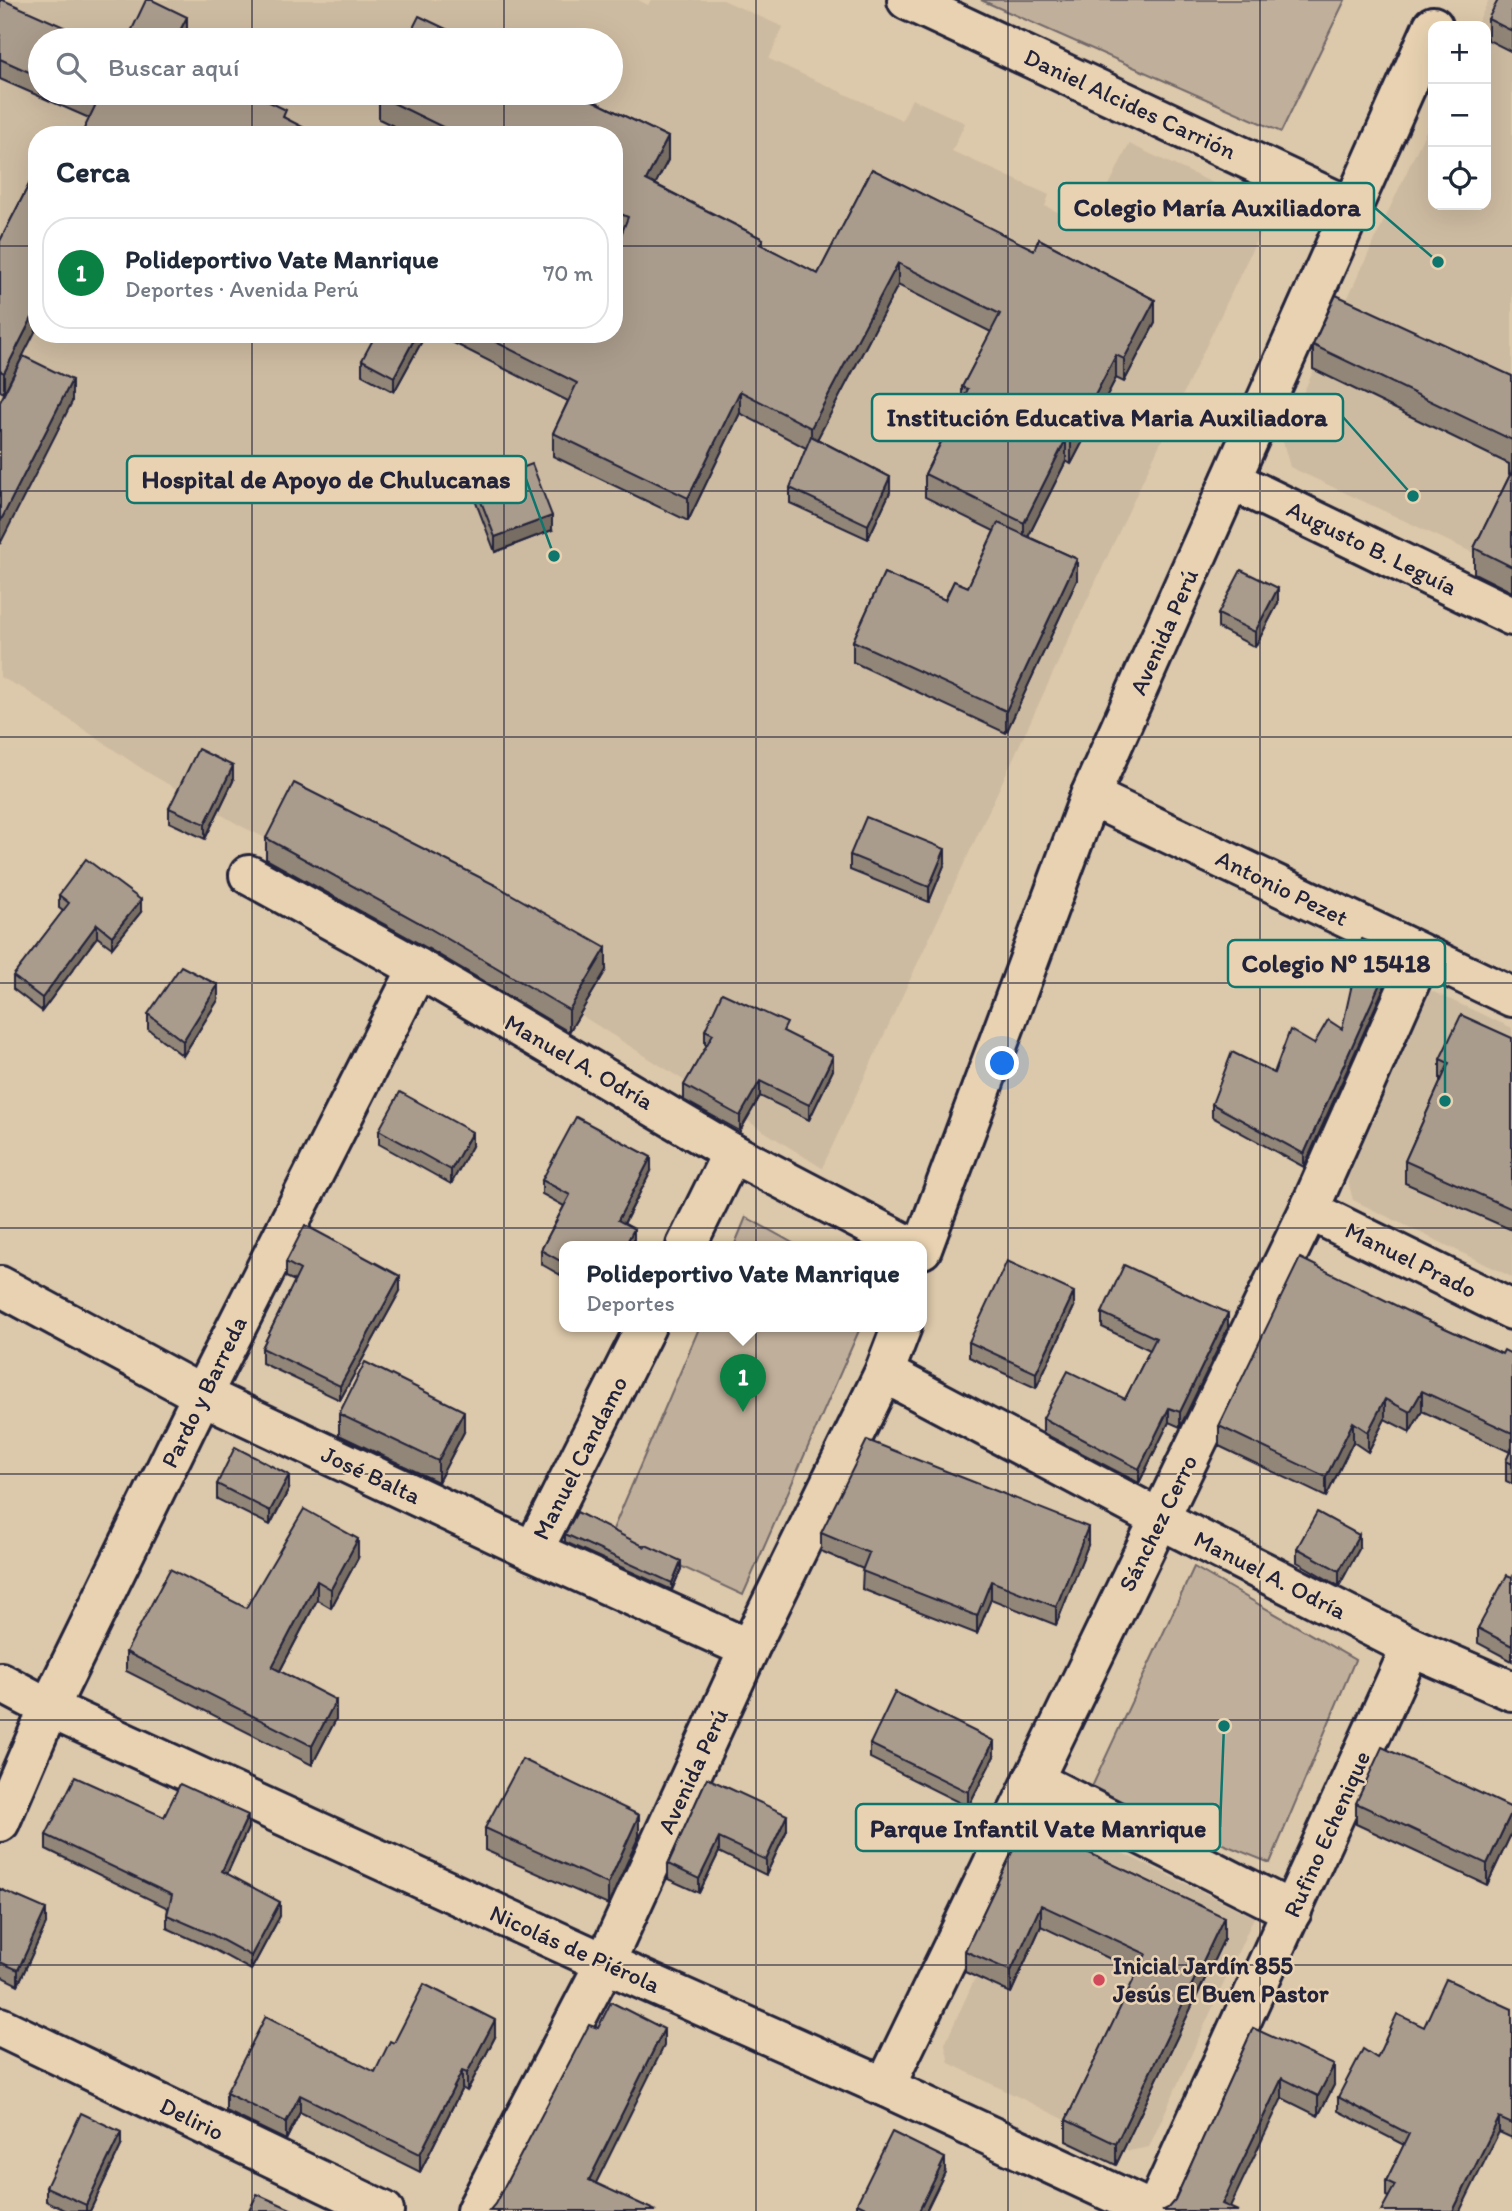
<!DOCTYPE html>
<html lang="es">
<head>
<meta charset="utf-8">
<style>
	:root { --surface:#fff; --page:#f6f6f7; --text:#1f2937; --muted:#747a83; --line:#e0e1e3; --accent:#0b8043 }
	body { margin:0; font-family:Itim,sans-serif; background:var(--page); color:var(--text) }
	.controls { position:absolute; right:21px; top:21px; display:grid; overflow:hidden; border-radius:14px; box-shadow:0 7px 28px #0002 }
	.controls button { width:63px; height:63px; display:grid; place-items:center; padding:0; border:0; border-bottom:2px solid var(--line); background:var(--surface); color:var(--text); font:35px sans-serif }
	.you { position:absolute; left:1003px; top:1064px; width:24px; height:24px; margin:-18px; border:5px solid #fff; border-radius:50%; background:#1a73e8; box-shadow:0 0 0 10px #1a73e833 }
	.badge { display:grid; place-items:center; width:46px; height:46px; border-radius:50%; background:var(--accent); color:#fff; font-size:23px; font-weight:700 }
	.pin { position:absolute; translate:-50% -58px; filter:drop-shadow(0 2px 4px #0008) }
	.pin::after { content:''; position:absolute; top:37px; width:24px; height:21px; background:inherit; clip-path:polygon(0 0,100% 0,50% 100%) }
	.popup { position:absolute; left:559px; top:1241px; width:368px; height:91px; box-sizing:border-box; display:grid; place-content:center; border-radius:14px; background:var(--surface); filter:drop-shadow(0 2px 5px #0005); font-size:23px; white-space:nowrap; color:var(--muted) }
	.popup b { font-size:26px; color:var(--text) }
	.popup::after { content:''; position:absolute; left:50%; top:100%; margin-left:-14px; border:14px solid transparent; border-top-color:var(--surface) }
	.list { margin:0; padding:0; list-style:none }
	h2 { display:flex; justify-content:space-between; align-items:center; height:91px; margin:0; padding:0 28px; font-size:30px }
	h2 small { font-size:23px; font-weight:400; color:var(--muted) }
	.list li { display:grid; grid-template-columns:46px 1fr auto; gap:21px; align-items:center; box-sizing:border-box; height:112px; margin:0 14px 14px; padding:0 14px; border:2px solid var(--line); border-radius:28px }
	.list b { display:block; font-size:26px; white-space:nowrap }
	.list p { margin:0; font-size:23px; white-space:nowrap; color:var(--muted) }
	.list em { font-size:23px; font-style:normal; color:var(--muted) }
	.icon { flex:none; width:38px; height:38px; fill:none; stroke:currentColor; stroke-width:2; stroke-linecap:round; stroke-linejoin:round }
	.map { position:relative; flex:none; width:1512px; height:2211px; overflow:hidden }
	.search { position:absolute; background:var(--surface); box-shadow:0 7px 28px #0002; left:28px; top:28px; width:595px; height:77px; display:flex; align-items:center; gap:18px; box-sizing:border-box; padding:0 24px; border-radius:38px; color:var(--muted); font-size:26px }
	.panel { position:absolute; background:var(--surface); box-shadow:0 7px 28px #0002; left:28px; top:126px; width:595px; height:217px; border-radius:28px }
	.map>svg:first-child { display:block }
	.built { fill:#cdbba1; fill-rule:evenodd }
	.green { fill:#c0af9a; stroke:#71686a; stroke-width:2 }
	.lines { fill:none; stroke-linecap:round; stroke-linejoin:round }
	.minor-casing { stroke:#22223b; stroke-width:44 }
	.minor { stroke:#e8d2b1; stroke-width:38 }
	.wall { fill:#928678; stroke:#22223b; stroke-width:2 }
	.shaded-wall { fill:#776d62; stroke:#22223b; stroke-width:2 }
	.building { fill:#aa9c8c; stroke:#22223b; stroke-width:2 }
	.grid { fill:none; stroke:#22223b; stroke-width:2; stroke-opacity:0.55 }
	.poi-dot { fill:#d1495b; stroke:#e8d2b1; stroke-width:2.5 }
	.labels { text-anchor:middle; stroke-width:5; stroke-linejoin:round; paint-order:stroke }
	.street-label { font-size:24px; fill:#22223b; stroke:#e8d2b1 }
	.poi-label { font-size:24px; font-weight:bold; fill:#22223b; stroke:#e8d2b1; text-anchor:start }
	.leader { fill:none; stroke:#0f766e; stroke-width:2.5 }
	.callout-dot { fill:#0f766e; stroke:#e8d2b1; stroke-width:2.5 }
	.callout { fill:#e8d2b1; stroke:#0f766e; stroke-width:2.5 }
	.callout-label { font-size:26px; text-anchor:middle; font-weight:bold; fill:#22223b }
</style>
</head>
<body>
<div class="map">
<svg width="1512" height="2211" viewBox="0 0 1512 2211">
	<rect width="100%" height="100%" fill="#dcc8aa"/>
	<filter id="ink" filterUnits="userSpaceOnUse"><feTurbulence type="fractalNoise" baseFrequency=".0143" numOctaves="2"/><feDisplacementMap in="SourceGraphic" scale="14" xChannelSelector="R" yChannelSelector="G"/><feConvolveMatrix kernelMatrix="1 2 1 2 8 2 1 2 1" color-interpolation-filters="sRGB"/></filter>
	<g filter="url(#ink)">
		<g class="built">
			<path d="M0 0H638L648 5 651 0H723L783 27 769 59 902 120 912 99 965 123 952 151 1049 195 1045 206 1089 227 1129 144 1271 210 1186 388 822 1168 584 1017 440 923 241 826 147 772 24 689 0 677ZM40 40H611V93H40ZM37 135H614V334H37Z"/>
			<path d="M1489 0H1512V571L1290 467 1282 438 1433 116V205H1486V26H1476Z"/>
			<path d="M1429 990 1512 1028V1277L1353 1200 1346 1173Z"/>
			<path d="M1048 1817 1254 1917 1149 2147 1129 2151 949 2063 945 2044Z"/>
		</g>
		<g class="green">
			<path d="M981 0H1345L1281 132Z"/>
			<path d="M746 1217 798 1246H734Z"/>
			<path d="M700 1326H861L743 1595 611 1534Z"/>
			<path d="M1194 1567 1355 1660 1270 1863 1090 1791Z"/>
		</g>
		<g class="lines">
			<defs>
				<g id="minor">
					<path d="M907 0 1352 208"/>
					<path d="M1231 480 1512 616"/>
					<path d="M1090 796 1512 997"/>
					<path d="M249 875 418 968 732 1153 910 1246"/>
					<path d="M1309 1210 1512 1310"/>
					<path d="M686 1246 732 1153"/>
					<path d="M922 1249 1090 796 1433 26"/>
					<path d="M0 1286 202 1395 533 1551 749 1649"/>
					<path d="M884 1373 1160 1519 1411 1647 1512 1691"/>
					<path d="M533 1551 646 1326"/>
					<path d="M0 1682 49 1708 605 1963 885 2087 1152 2211"/>
					<path d="M1033 1780 1292 1911"/>
					<path d="M0 1822 49 1708 202 1395 418 968"/>
					<path d="M0 2027 384 2211"/>
					<path d="M885 2087 1309 1210 1422 955"/>
					<path d="M476 2211 605 1963 749 1649 884 1373 902 1326"/>
					<path d="M1155 2211 1411 1647"/>
				</g>
			</defs>
			<use href="#minor" class="minor-casing"/>
			<use href="#minor" class="minor"/>
		</g>
		<g class="wall">
			<path d="M0 0 40 40V93H251L286 119 89 118 0 79Z"/>
			<path d="M1512 0V52L1488 40V19Z"/>
			<path d="M381 93H577L668 137V160L655 184 763 239V246L818 274 872 169 1034 250 1039 239 1155 300V323L1124 382 1116 378 1071 464 1066 461 1028 537 1077 559V580L1006 733 853 662V641L884 573 945 600 954 581 968 587 994 531 925 497V474L962 399V387L991 332 898 285 817 439 890 477V492L868 539 790 503V488L806 448 740 413 688 521 553 456V433L568 401 436 334H614V253L621 236 614 233V135H412L379 119V96Z"/>
			<path d="M37 169 4 393 0 391V241Z"/>
			<path d="M422 334V341L394 392 362 375V360Z"/>
			<path d="M1313 345 1512 376V592L1474 573V548L1510 475 1509 474V464L1313 369Z"/>
			<path d="M475 486 552 530 495 552 475 500Z"/>
			<path d="M1278 603 1255 647 1218 628V614Z"/>
			<path d="M233 781 205 839 169 822V808Z"/>
			<path d="M266 838 606 970 569 1032 429 949 266 859Z"/>
			<path d="M850 855 945 863 929 902 850 870Z"/>
			<path d="M59 895 141 912 112 948 97 937 42 1011 13 989V976L63 911 59 908Z"/>
			<path d="M1394 965 1304 1167 1212 1117V1104L1274 1073 1314 1044 1342 1029Z"/>
			<path d="M218 1000 183 1056 148 1029V1014Z"/>
			<path d="M705 1030 787 1033 833 1070 809 1120 760 1096 740 1131 684 1100V1085L707 1045 705 1044Z"/>
			<path d="M1512 1038V1230L1405 1183V1161L1441 1081H1440V1059Z"/>
			<path d="M379 1130 472 1146 451 1184 379 1144Z"/>
			<path d="M651 1171 624 1224 634 1244 564 1246V1277L541 1264V1250L564 1206 542 1194V1180Z"/>
			<path d="M286 1262 400 1291 340 1400 262 1363V1348L295 1281 286 1277Z"/>
			<path d="M1074 1307 1036 1388 969 1357V1342Z"/>
			<path d="M1407 1311 1502 1354H1512V1484L1506 1481V1461L1510 1452 1422 1411 1410 1432 1385 1419 1368 1452 1353 1442 1326 1497 1219 1446V1426Z"/>
			<path d="M1102 1313 1228 1328 1180 1427 1169 1422 1139 1483 1043 1433V1418L1125 1399 1150 1350 1102 1327Z"/>
			<path d="M339 1414 464 1432 438 1482 339 1435Z"/>
			<path d="M217 1484 289 1489 270 1525 217 1499Z"/>
			<path d="M821 1533 1088 1545 1056 1625 991 1599 977 1634 862 1589 863 1569 821 1551Z"/>
			<path d="M565 1534 645 1547 681 1569 672 1590 565 1542Z"/>
			<path d="M1297 1548 1359 1549 1339 1586 1297 1562Z"/>
			<path d="M358 1558 331 1608 317 1600 280 1671 336 1719 312 1765 126 1671V1652L246 1608Z"/>
			<path d="M1512 1577V1661L1478 1643V1628Z"/>
			<path d="M870 1744 994 1756 968 1807 870 1758Z"/>
			<path d="M707 1778 787 1830 766 1875 719 1852 699 1893 668 1879V1864Z"/>
			<path d="M1356 1803 1512 1808V1832L1487 1885 1356 1824Z"/>
			<path d="M164 1817 248 1828 227 1874 280 1916 251 1970 211 1948 167 1928V1915L168 1908 46 1849V1835Z"/>
			<path d="M1026 1823 1224 1939 1116 2165 1066 2141V2120L1138 1972 1041 1926 1011 1993 965 1972V1951Z"/>
			<path d="M485 1828 639 1836 608 1905 485 1850Z"/>
			<path d="M0 1889 46 1924 18 1985 0 1976Z"/>
			<path d="M1512 2009V2138L1499 2132 1388 2197 1386 2196V2181L1404 2145 1338 2111V2097L1377 2058 1424 2027Z"/>
			<path d="M1253 2028 1334 2085 1318 2116 1282 2098 1168 2208 1175 2200Z"/>
			<path d="M495 2037 467 2091 462 2088 420 2172 300 2112 286 2140 226 2111V2093L375 2072 394 2043Z"/>
			<path d="M121 2146 90 2211H67L46 2201V2187Z"/>
			<path d="M945 2172 926 2211H857V2203Z"/>
		</g>
		<g class="shaded-wall">
			<path d="M187 17V37L185 40H175Z"/>
			<path d="M668 137V160L646 202V180Z"/>
			<path d="M898 263V285L811 451V428Z"/>
			<path d="M1155 300V323L1124 382V359Z"/>
			<path d="M37 308V328L4 393V373Z"/>
			<path d="M417 334H422V341L394 392V377Z"/>
			<path d="M1116 355V378L1071 464V441Z"/>
			<path d="M72 380V402L0 544V522Z"/>
			<path d="M740 391V413L688 521V498Z"/>
			<path d="M1066 439V461L1024 545V523Z"/>
			<path d="M890 477V492L868 539V525Z"/>
			<path d="M552 516V530L495 552V537Z"/>
			<path d="M1077 559V580L1006 733V711Z"/>
			<path d="M1278 588V603L1255 647V632Z"/>
			<path d="M233 766V781L205 839V824Z"/>
			<path d="M945 849V863L929 902V887Z"/>
			<path d="M141 900V912L112 948V936Z"/>
			<path d="M97 924V937L42 1011V998Z"/>
			<path d="M606 948V970L569 1032V1010Z"/>
			<path d="M1394 952V965L1304 1167V1154Z"/>
			<path d="M218 985V1000L183 1056V1041Z"/>
			<path d="M833 1056V1070L809 1120V1105Z"/>
			<path d="M760 1081V1096L740 1131V1116Z"/>
			<path d="M472 1132V1146L451 1184V1170Z"/>
			<path d="M651 1157V1171L618 1235V1220Z"/>
			<path d="M634 1229V1244L633 1246H625Z"/>
			<path d="M400 1276V1291L340 1400V1386Z"/>
			<path d="M1074 1292V1307L1036 1388V1373Z"/>
			<path d="M1228 1313V1328L1180 1427V1412Z"/>
			<path d="M1422 1391V1411L1410 1432V1412Z"/>
			<path d="M1385 1399V1419L1368 1452V1432Z"/>
			<path d="M1169 1408V1422L1139 1483V1469Z"/>
			<path d="M464 1411V1432L438 1482V1461Z"/>
			<path d="M1353 1422V1442L1326 1497V1477Z"/>
			<path d="M289 1475V1489L270 1525V1511Z"/>
			<path d="M1088 1527V1545L1056 1625V1607Z"/>
			<path d="M1359 1535V1549L1339 1586V1571Z"/>
			<path d="M358 1539V1558L331 1608V1589Z"/>
			<path d="M681 1561V1569L672 1590V1583Z"/>
			<path d="M317 1581V1600L272 1686V1667Z"/>
			<path d="M991 1581V1599L977 1634V1616Z"/>
			<path d="M336 1700V1719L312 1765V1746Z"/>
			<path d="M994 1741V1756L968 1807V1792Z"/>
			<path d="M1512 1811V1832L1487 1885V1864Z"/>
			<path d="M248 1815V1828L222 1885V1871Z"/>
			<path d="M639 1815V1836L608 1905V1884Z"/>
			<path d="M787 1815V1830L766 1875V1860Z"/>
			<path d="M719 1838V1852L699 1893V1879Z"/>
			<path d="M280 1902V1916L251 1970V1956Z"/>
			<path d="M1041 1905V1926L1011 1993V1971Z"/>
			<path d="M46 1909V1924L18 1985V1970Z"/>
			<path d="M1224 1917V1939L1116 2165V2144Z"/>
			<path d="M495 2020V2037L467 2091V2073Z"/>
			<path d="M664 2029V2046L589 2197V2180Z"/>
			<path d="M1334 2065V2085L1318 2116V2096Z"/>
			<path d="M462 2071V2088L420 2172V2154Z"/>
			<path d="M1282 2078V2098L1228 2211 1222 2204Z"/>
			<path d="M300 2095V2112L286 2140V2122Z"/>
			<path d="M1499 2118V2132L1460 2211H1453Z"/>
			<path d="M121 2132V2146L90 2211H86V2205Z"/>
			<path d="M945 2158V2172L926 2211H919Z"/>
		</g>
		<g class="building">
			<path d="M0 0H3L93 40H40V77L0 59Z"/>
			<path d="M146 0H152L187 17 175 40H127Z"/>
			<path d="M1498 0H1512V31L1488 19Z"/>
			<path d="M419 16 469 40H407Z"/>
			<path d="M76 93H251L286 110 283 117 318 135H81L97 102Z"/>
			<path d="M381 93H577L668 137 646 180 763 239 760 244 818 274 872 169 1034 250 1039 239 1155 300 1124 359 1116 355 1071 441 1066 439 1024 523 925 474 968 389 962 387 1000 314 898 263 811 428 740 391 688 498 553 433 577 383 480 334H614V253L628 217 614 211V135H459L379 96Z"/>
			<path d="M37 169V308L4 373 0 371V241Z"/>
			<path d="M1336 295 1512 376V440L1313 345Z"/>
			<path d="M376 334H417L394 377 362 360Z"/>
			<path d="M23 356 72 380 0 522V402Z"/>
			<path d="M811 436 890 477 868 525 790 488Z"/>
			<path d="M532 464 552 516 495 537 475 486Z"/>
			<path d="M1512 471V567L1474 548Z"/>
			<path d="M998 523 1077 559 1006 711 853 641 884 573 945 600 954 581 968 587Z"/>
			<path d="M1241 570 1278 588 1255 632 1218 614Z"/>
			<path d="M198 749 233 766 205 824 169 808Z"/>
			<path d="M294 783 495 885 606 948 569 1010 429 928 266 838Z"/>
			<path d="M866 817 945 849 929 887 850 855Z"/>
			<path d="M86 859 141 900 112 936 97 924 42 998 13 976 69 903 59 895Z"/>
			<path d="M1362 939 1394 952 1304 1154 1212 1104 1232 1052 1274 1073 1290 1030 1314 1044 1328 1020 1342 1029Z"/>
			<path d="M181 966 218 985 183 1041 148 1014Z"/>
			<path d="M722 993 787 1023 783 1031 833 1056 809 1105 760 1081 740 1116 684 1085 713 1034 705 1030Z"/>
			<path d="M1461 1015 1512 1038V1209L1405 1161 1449 1063 1440 1059Z"/>
			<path d="M400 1092 472 1132 451 1170 379 1130Z"/>
			<path d="M576 1117 651 1157 618 1220 634 1229 625 1246H564V1263L541 1250 570 1195 542 1180Z"/>
			<path d="M305 1225 400 1276 340 1386 262 1348 300 1270 286 1262Z"/>
			<path d="M1300 1258 1407 1311 1502 1354 1504 1350 1512 1354V1433L1422 1391 1410 1412 1385 1399 1368 1432 1353 1422 1326 1477 1219 1426Z"/>
			<path d="M1007 1261 1074 1292 1036 1373 969 1342Z"/>
			<path d="M1124 1265 1228 1313 1180 1412 1169 1408 1139 1469 1043 1418 1068 1371 1125 1399 1156 1338 1102 1313Z"/>
			<path d="M365 1362 464 1411 438 1461 339 1414Z"/>
			<path d="M867 1440 1088 1527 1056 1607 991 1581 977 1616 862 1571 869 1553 821 1533Z"/>
			<path d="M235 1447 289 1475 270 1511 217 1484Z"/>
			<path d="M1512 1447V1464L1506 1461Z"/>
			<path d="M304 1509 358 1539 331 1589 317 1581 272 1667 336 1700 312 1746 126 1652 170 1569 246 1608Z"/>
			<path d="M577 1512 645 1547 646 1545 681 1561 672 1583 565 1534Z"/>
			<path d="M1317 1512 1359 1535 1339 1571 1297 1548Z"/>
			<path d="M1507 1575 1512 1577V1646L1478 1628Z"/>
			<path d="M895 1692 994 1741 968 1792 870 1744Z"/>
			<path d="M1382 1747 1512 1808V1811L1487 1864 1356 1803Z"/>
			<path d="M522 1759 639 1815 608 1884 485 1828Z"/>
			<path d="M75 1777 164 1817 180 1784 248 1815 222 1871 280 1902 251 1956 211 1934 167 1915 172 1895 46 1835Z"/>
			<path d="M707 1778 787 1815 766 1860 719 1838 699 1879 668 1864Z"/>
			<path d="M1026 1823 1224 1917 1116 2144 1066 2120 1146 1954 1041 1905 1011 1971 965 1951Z"/>
			<path d="M0 1889 46 1909 18 1970 0 1962Z"/>
			<path d="M1446 1979 1512 2009V2124L1499 2118 1453 2211H1381L1395 2185 1386 2181 1409 2134 1338 2097 1363 2049 1377 2058 1397 2014 1424 2027Z"/>
			<path d="M424 1984 495 2020 467 2073 462 2071 420 2154 300 2095 286 2122 226 2093 266 2016 375 2072 390 2041 394 2043Z"/>
			<path d="M611 2002 664 2029 589 2180 656 2211H489L495 2204 589 2025 598 2028Z"/>
			<path d="M1253 2028 1334 2065 1318 2096 1282 2078 1222 2204 1238 2211H1162L1168 2208 1175 2200Z"/>
			<path d="M81 2113 121 2132 86 2205 46 2187Z"/>
			<path d="M892 2132 945 2158 919 2211H874L857 2203Z"/>
			<path d="M257 2194 295 2211H249Z"/>
		</g>
	</g>
	<path class="grid" d="M252 0V40M504 0V40M756 0V2211M1008 0V2211M1260 0V2211M252 93V135M504 93V135M0 246H37M614 246H1512M252 334V2211M504 334V2211M0 491H1512M0 737H1512M0 983H1512M0 1228H1512M0 1474H1512M0 1720H1512M0 1965H1512"/>
	<circle class="poi-dot" cx="1099" cy="1980" r="7"/>
	<g class="labels">
		<g class="street-label">
			<text transform="translate(1130 104) rotate(25)" y="8">Daniel Alcides Carrión</text>
			<text transform="translate(1372 548) rotate(26)" y="8">Augusto B. Leguía</text>
			<text transform="translate(1164 632) rotate(-66)" y="8">Avenida Perú</text>
			<text transform="translate(1282 888) rotate(26)" y="8">Antonio Pezet</text>
			<text transform="translate(579 1062) rotate(30)" y="8">Manuel A. Odría</text>
			<text transform="translate(1411 1260) rotate(26)" y="8">Manuel Prado</text>
			<text transform="translate(204 1392) rotate(-64)" y="8">Pardo y Barreda</text>
			<text transform="translate(580 1458) rotate(-63)" y="8">Manuel Candamo</text>
			<text transform="translate(371 1475) rotate(25)" y="8">José Balta</text>
			<text transform="translate(1158 1523) rotate(-64)" y="8">Sánchez Cerro</text>
			<text transform="translate(1270 1575) rotate(27)" y="8">Manuel A. Odría</text>
			<text transform="translate(693 1771) rotate(-65)" y="8">Avenida Perú</text>
			<text transform="translate(1327 1834) rotate(-66)" y="8">Rufino Echenique</text>
			<text transform="translate(575 1949) rotate(24)" y="8">Nicolás de Piérola</text>
			<text transform="translate(192 2119) rotate(26)" y="8">Delirio</text>
		</g>
		<g class="poi-label">
			<text x="1113" y="1974">Inicial Jardín 855<tspan x="1113" dy="28">Jesús El Buen Pastor</tspan></text>
		</g>
	</g>
	<path class="leader" d="M1438 262L1374 207M1413 496L1343 417M554 556L526 479M1445 1101L1445 963M1224 1726L1220 1827"/>
	<g class="callout-dot">
		<circle cx="1438" cy="262" r="7"/>
		<circle cx="1413" cy="496" r="7"/>
		<circle cx="554" cy="556" r="7"/>
		<circle cx="1445" cy="1101" r="7"/>
		<circle cx="1224" cy="1726" r="7"/>
	</g>
	<g class="callout">
		<rect x="1059" y="183" width="315" height="47" rx="7"/>
		<rect x="872" y="394" width="471" height="47" rx="7"/>
		<rect x="127" y="456" width="399" height="47" rx="7"/>
		<rect x="1228" y="940" width="217" height="47" rx="7"/>
		<rect x="856" y="1804" width="364" height="47" rx="7"/>
	</g>
	<g class="callout-label">
		<text x="1217" y="216">Colegio María Auxiliadora</text>
		<text x="1107" y="426">Institución Educativa Maria Auxiliadora</text>
		<text x="326" y="488">Hospital de Apoyo de Chulucanas</text>
		<text x="1336" y="972">Colegio Nº 15418</text>
		<text x="1038" y="1837">Parque Infantil Vate Manrique</text>
	</g>
</svg>
<div class="controls">
<button>+</button>
<button>−</button>
<button><svg class="icon" aria-label="locate" viewBox="0 0 24 24"><circle cx="12" cy="12" r="6"/><path d="M12 2v4M12 18v4M2 12h4M18 12h4"/></svg></button>
</div>
<div class="you"></div>
<div class="pin badge" style="left:743px;top:1412px">1</div>
<div class="popup"><b>Polideportivo Vate Manrique</b>Deportes</div>
<div class="search"><svg class="icon" aria-label="search" viewBox="0 0 24 24"><circle cx="10" cy="10" r="6"/><path d="M15 15l6 6"/></svg>Buscar aquí</div>
<section class="panel">
<h2>Cerca<small></small></h2>
<ul class="list">
<li><span class="badge">1</span><div><b>Polideportivo Vate Manrique</b><p>Deportes · Avenida Perú</p></div><em>70 m</em></li>
</ul>
</section>
</div>
</body>
</html>
